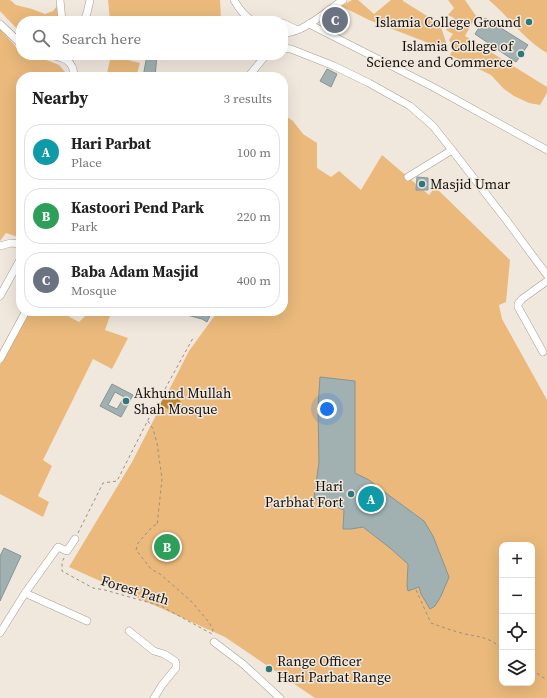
<!DOCTYPE html>
<html lang="en">
<head>
<meta charset="utf-8">
<style>
	:root { --surface:#fff; --page:#f2f2f2; --text:#222; --muted:#767676; --line:#e0e0e0; --accent:#2f777f }
	body { margin:0; font-family:"Source Serif 4",serif; background:var(--page); color:var(--text) }
	.controls { position:absolute; right:12px; bottom:12px; display:grid; overflow:hidden; border-radius:8px; box-shadow:0 4px 16px #0002 }
	.controls button { width:36px; height:36px; display:grid; place-items:center; padding:0; border:0; border-bottom:1px solid var(--line); background:var(--surface); color:var(--text); font:20px sans-serif }
	.you { position:absolute; left:327px; top:409px; width:14px; height:14px; margin:-10px; border:3px solid #fff; border-radius:50%; background:#1a73e8; box-shadow:0 0 0 6px #1a73e833 }
	.badge { display:grid; place-items:center; width:26px; height:26px; border-radius:50%; background:var(--accent); color:#fff; font-size:13px; font-weight:700 }
	.pin { position:absolute; translate:-50% -50%; border:2px solid #fff; box-shadow:0 1px 4px #0006 }
	.list { margin:0; padding:0; list-style:none }
	h2 { display:flex; justify-content:space-between; align-items:center; height:52px; margin:0; padding:0 16px; font-size:17px }
	h2 small { font-size:13px; font-weight:400; color:var(--muted) }
	.list li { display:grid; grid-template-columns:26px 1fr auto; gap:12px; align-items:center; box-sizing:border-box; height:56px; margin:0 8px 8px; padding:0 8px; border:1px solid var(--line); border-radius:16px }
	.list b { display:block; font-size:15px; white-space:nowrap }
	.list p { margin:0; font-size:13px; white-space:nowrap; color:var(--muted) }
	.list em { font-size:13px; font-style:normal; color:var(--muted) }
	.icon { flex:none; width:22px; height:22px; fill:none; stroke:currentColor; stroke-width:2; stroke-linecap:round; stroke-linejoin:round }
	.map { position:relative; flex:none; width:547px; height:698px; overflow:hidden }
	.search { position:absolute; background:var(--surface); box-shadow:0 4px 16px #0002; left:16px; top:16px; width:272px; height:44px; display:flex; align-items:center; gap:10px; box-sizing:border-box; padding:0 14px; border-radius:16px; color:var(--muted); font-size:15px }
	.panel { position:absolute; background:var(--surface); box-shadow:0 4px 16px #0002; left:16px; top:72px; width:272px; height:244px; border-radius:16px }
	.map>svg:first-child { display:block }
	.green { fill:#eab97b; fill-rule:evenodd }
	.water { fill:#c08633 }
	.building { fill:#a1b1b2; stroke:#859496; fill-rule:evenodd }
	.lines { fill:none; stroke-linecap:round; stroke-linejoin:round }
	.minor-casing { stroke:#a69e93; stroke-width:8 }
	.path { stroke:#969088; stroke-width:1; stroke-dasharray:3 3; stroke-linecap:butt }
	.minor { stroke:#fff; stroke-width:7 }
	.poi-dot { fill:#2f777f; stroke:#f1e8dd; stroke-width:1.5 }
	.labels { text-anchor:middle; stroke-width:3; stroke-linejoin:round; paint-order:stroke }
	.poi-label { font-size:14px; fill:#110e0b; stroke:#f1e8dd; text-anchor:end }
	.street-label { font-size:14px; fill:#110e0b; stroke:#f1e8dd }
</style>
</head>
<body>
<div class="map">
<svg width="547" height="698" viewBox="0 0 547 698">
	<rect width="100%" height="100%" fill="#f1e8dd"/>
	<g class="green">
		<path d="M0 0H10L16 5 32 9 45 14 53 11 57 6 58 21H21V33L0 11Z"/>
		<path d="M108 0H220L221 20 110 21Z"/>
		<path d="M352 0H358L374 14 391 0H403V1L440 24 449 51 369 20 341 6Z"/>
		<path d="M448 0H465L476 16 465 36 547 87V93L540 105 529 103 514 96 504 89 491 75 450 55 454 48 449 40 453 34 446 30 454 18 448 15 454 8Z"/>
		<path d="M489 0H547V53C524 40 509 17 489 0Z"/>
		<path d="M0 29 17 48 21 50V55H34L59 65 65 72 64 77H21V238L6 233 0 241Z"/>
		<path d="M111 56 140 63 136 77H130L107 73Z"/>
		<path d="M283 114 293 121 303 134 317 143V168L331 177 339 171 361 190 382 155 429 195 435 187 510 260 506 302 499 305 502 319 547 400V698H315L225 637 69 567 132 462 189 351 218 311H283ZM502 545H532V683H502Z"/>
		<path d="M30 311H59L79 322 90 311H109L111 313 105 330 128 338 112 369 93 359 43 460 52 466 38 496 49 502 43 517 0 494V365Z"/>
	</g>
	<path class="water" d="M167 392 176 396 181 402V407L178 410 171 411 160 404Z"/>
	<g class="building">
		<path d="M336 11 346 17 336 30 326 24 328 17Z"/>
		<path d="M485 18 528 45 516 62 475 34Z"/>
		<path d="M147 55H157L155 77H143Z"/>
		<path d="M327 69 337 74 331 87 320 81Z"/>
		<path d="M417 177 428 178V190H416Z"/>
		<path d="M181 311H212L207 322 202 319 180 313Z"/>
		<path d="M320 377 355 381V473L369 480 383 491 424 521 433 536 449 577 441 596 435 606 430 609 421 594 419 587 408 591 407 586 408 564 390 548 363 527 351 529H343L344 510 314 498 319 462 318 408Z"/>
		<path d="M112 384 133 395 121 417 100 406ZM115 392 124 397 117 409 108 405Z"/>
		<path d="M4 548 21 556 0 601V556Z"/>
	</g>
	<g class="lines">
		<defs>
			<g id="minor">
				<path d="M60 0 62 21"/>
				<path d="M234 0C239 9 244 16 253 21"/>
				<path d="M84 21 87 13 90 0"/>
				<path d="M283 23 297 30"/>
				<path d="M0 24 21 44"/>
				<path d="M309 24 433 87 547 150"/>
				<path d="M283 33C302 34 328 10 343 0"/>
				<path d="M283 48 291 49 334 66 369 83 410 106 433 126 452 150 507 221 547 275"/>
				<path d="M50 55C64 58 74 60 74 77"/>
				<path d="M248 77 266 55"/>
				<path d="M408 177 452 150"/>
				<path d="M0 246 11 243 21 244"/>
				<path d="M0 296 21 258"/>
				<path d="M543 352 518 307V304L522 299 547 281"/>
				<path d="M0 359 26 311"/>
				<path d="M25 593 87 621"/>
				<path d="M129 631 154 651 164 654 175 661 176 663V668L162 685 154 698"/>
				<path d="M0 633 25 593 58 547 67 551 75 539"/>
				<path d="M214 642 243 664 280 698"/>
			</g>
		</defs>
		<use href="#minor" class="minor-casing"/>
		<g class="path">
			<path d="M148 421 153 429 157 443 162 479 157 526"/>
			<path d="M78 533 103 483 117 481 148 420 193 338"/>
			<path d="M64 558 62 562V571L93 588 105 590 161 606 212 634 213 629 208 621 191 601 160 574 151 569 136 550 138 543 152 527 158 523"/>
			<path d="M416 590 431 623C442 627 453 631 465 634 479 637 490 637 502 649"/>
			<path d="M532 670 547 680"/>
		</g>
		<use href="#minor" class="minor"/>
	</g>
	<g class="poi-dot">
		<circle cx="529" cy="22" r="4"/>
		<circle cx="521" cy="54" r="4"/>
		<circle cx="422" cy="184" r="4"/>
		<circle cx="126" cy="401" r="4"/>
		<circle cx="351" cy="494" r="4"/>
		<circle cx="269" cy="669" r="4"/>
	</g>
	<g class="labels">
		<g class="poi-label">
			<text x="521" y="27">Islamia College Ground</text>
			<text x="513" y="51">Islamia College of<tspan x="513" dy="16">Science and Commerce</tspan></text>
			<text x="430" y="189" text-anchor="start">Masjid Umar</text>
			<text x="134" y="398" text-anchor="start">Akhund Mullah<tspan x="134" dy="16">Shah Mosque</tspan></text>
			<text x="343" y="491">Hari<tspan x="343" dy="16">Parbhat Fort</tspan></text>
			<text x="277" y="666" text-anchor="start">Range Officer<tspan x="277" dy="16">Hari Parbat Range</tspan></text>
		</g>
		<g class="street-label">
			<text transform="translate(135 590) rotate(17)" y="5">Forest Path</text>
		</g>
	</g>
</svg>
<div class="controls">
<button>+</button>
<button>−</button>
<button><svg class="icon" aria-label="locate" viewBox="0 0 24 24"><circle cx="12" cy="12" r="6"/><path d="M12 2v4M12 18v4M2 12h4M18 12h4"/></svg></button>
<button><svg class="icon" aria-label="layers" viewBox="0 0 24 24"><path d="M12 4l9 5-9 5-9-5zM3 14l9 5 9-5"/></svg></button>
</div>
<div class="you"></div>
<div class="pin badge" style="left:371px;top:499px;background:#0f9aa8">A</div>
<div class="pin badge" style="left:167px;top:547px;background:#2e9e5b">B</div>
<div class="pin badge" style="left:335px;top:20px;background:#6b7280">C</div>
<div class="search"><svg class="icon" aria-label="search" viewBox="0 0 24 24"><circle cx="10" cy="10" r="6"/><path d="M15 15l6 6"/></svg>Search here</div>
<section class="panel">
<h2>Nearby<small>3 results</small></h2>
<ul class="list">
<li><span class="badge" style="background:#0f9aa8">A</span><div><b>Hari Parbat</b><p>Place</p></div><em>100 m</em></li>
<li><span class="badge" style="background:#2e9e5b">B</span><div><b>Kastoori Pend Park</b><p>Park</p></div><em>220 m</em></li>
<li><span class="badge" style="background:#6b7280">C</span><div><b>Baba Adam Masjid</b><p>Mosque</p></div><em>400 m</em></li>
</ul>
</section>
</div>
</body>
</html>
